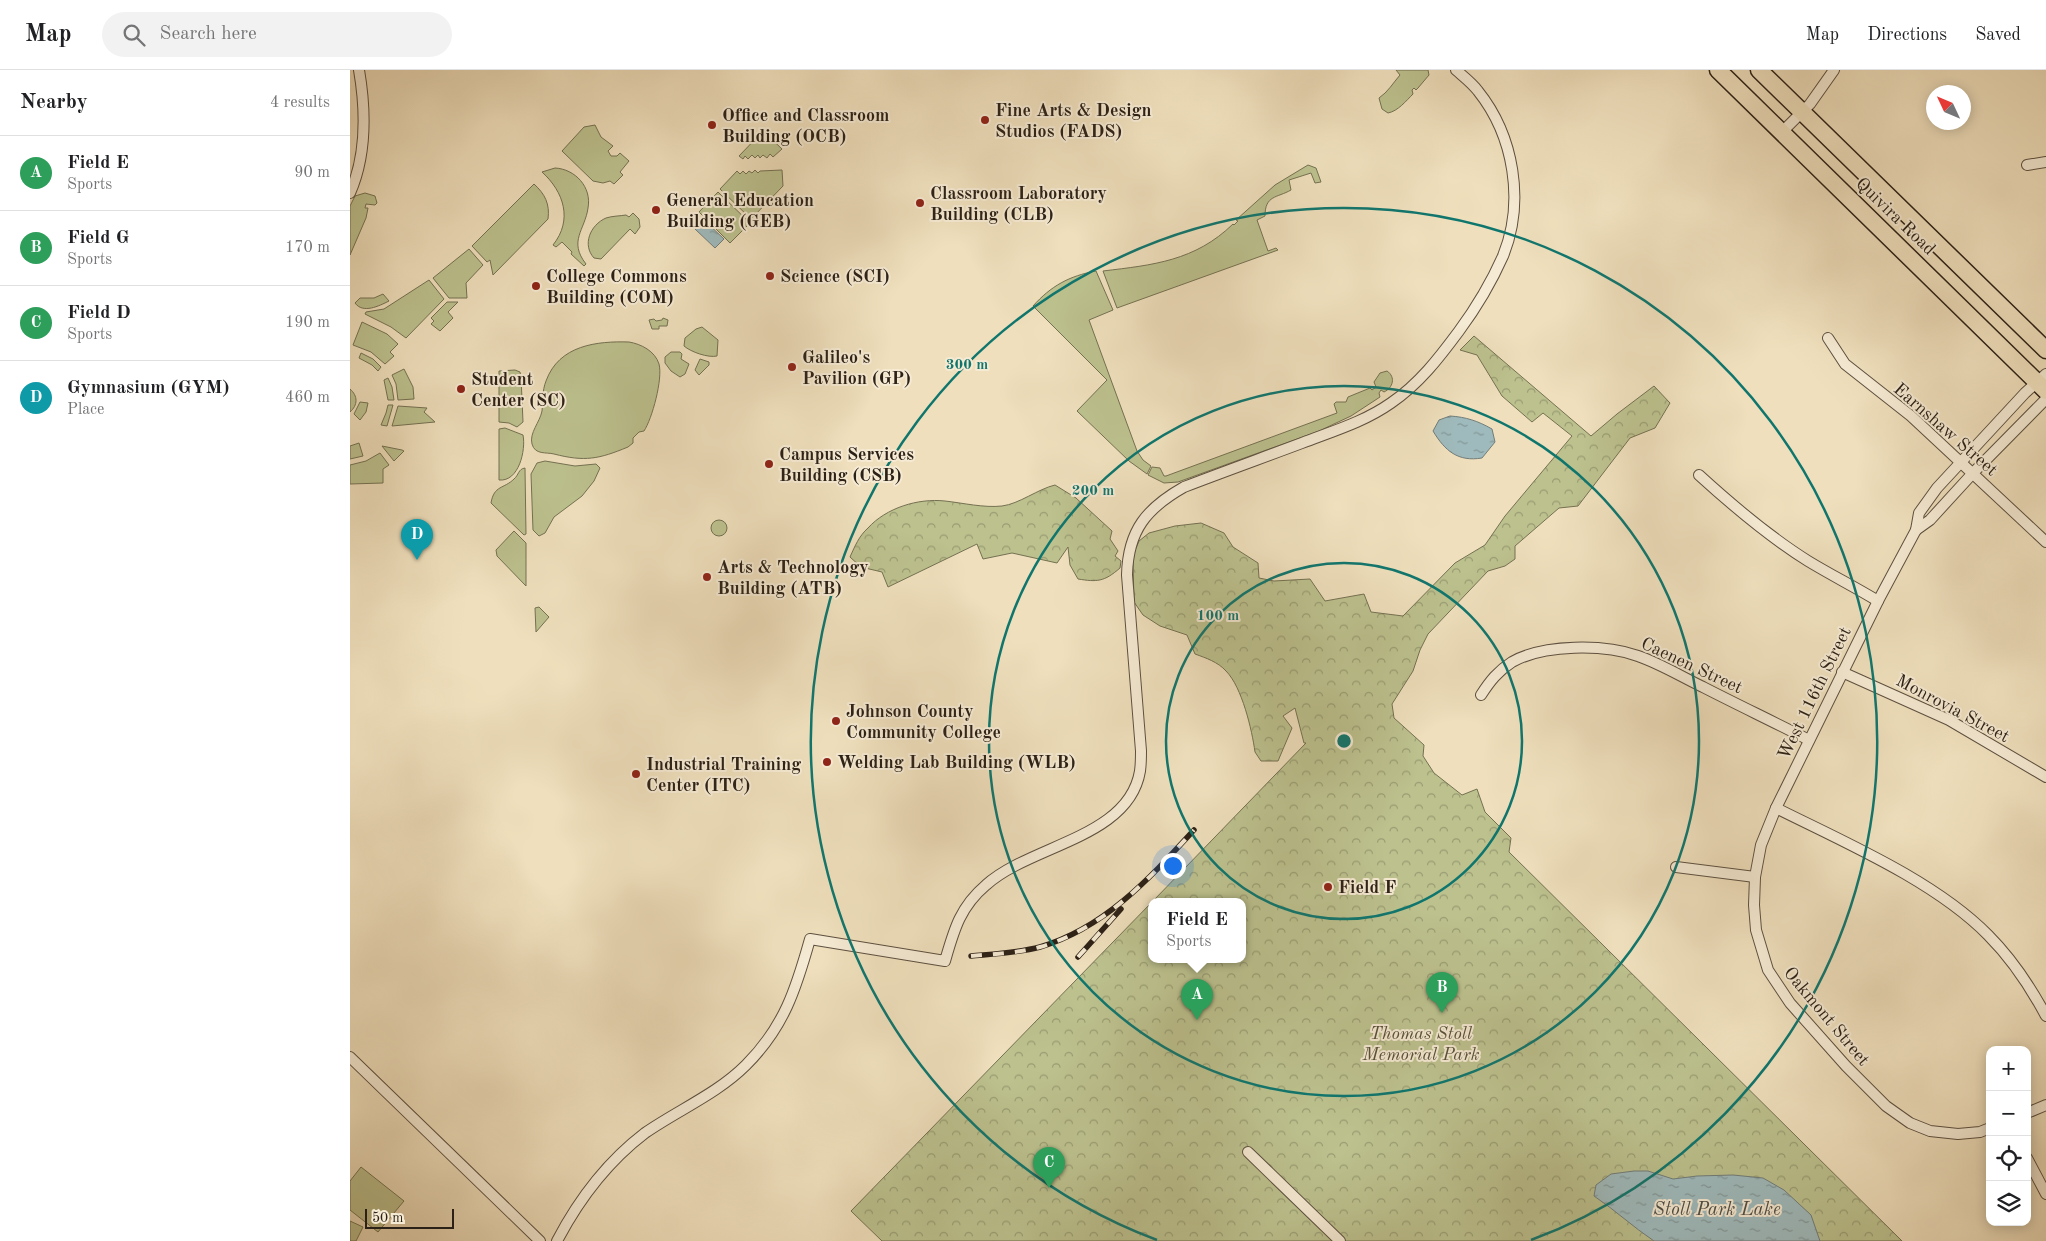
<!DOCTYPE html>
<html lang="en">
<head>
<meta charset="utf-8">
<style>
	:root { --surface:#fff; --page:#f2f2f2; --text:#202124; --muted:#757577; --line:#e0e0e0; --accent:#1a73e8 }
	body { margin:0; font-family:"Old Standard TT",serif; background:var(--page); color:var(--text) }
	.controls { position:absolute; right:15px; bottom:15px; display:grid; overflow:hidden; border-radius:10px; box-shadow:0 2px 12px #0003 }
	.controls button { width:45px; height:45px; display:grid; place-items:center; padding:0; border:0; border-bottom:1px solid var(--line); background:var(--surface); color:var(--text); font:25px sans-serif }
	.compass { position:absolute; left:1576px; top:15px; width:45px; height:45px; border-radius:50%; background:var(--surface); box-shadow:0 2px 12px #0003; rotate:314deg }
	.scale { position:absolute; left:15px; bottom:12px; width:89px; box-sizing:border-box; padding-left:5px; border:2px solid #2c2116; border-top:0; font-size:14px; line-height:18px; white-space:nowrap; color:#2c2116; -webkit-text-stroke:4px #f5ead3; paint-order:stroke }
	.you { position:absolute; left:822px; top:795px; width:18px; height:18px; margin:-12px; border:4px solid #fff; border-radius:50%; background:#1a73e8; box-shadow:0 0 0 8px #1a73e833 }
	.badge { display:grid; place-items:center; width:32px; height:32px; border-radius:50%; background:var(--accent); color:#fff; font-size:16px; font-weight:700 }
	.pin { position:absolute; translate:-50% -41px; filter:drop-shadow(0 1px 2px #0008) }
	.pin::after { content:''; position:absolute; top:26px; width:18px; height:15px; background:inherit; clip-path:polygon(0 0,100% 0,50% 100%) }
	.popup { position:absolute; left:798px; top:828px; width:98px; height:65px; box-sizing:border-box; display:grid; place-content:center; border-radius:10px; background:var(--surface); filter:drop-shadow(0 1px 4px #0005); font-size:16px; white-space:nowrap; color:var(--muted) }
	.popup b { font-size:19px; color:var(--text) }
	.popup::after { content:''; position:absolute; left:50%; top:100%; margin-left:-10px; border:10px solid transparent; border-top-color:var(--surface) }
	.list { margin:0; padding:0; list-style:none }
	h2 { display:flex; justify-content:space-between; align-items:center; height:65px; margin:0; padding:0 20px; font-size:21px }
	h2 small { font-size:16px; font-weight:400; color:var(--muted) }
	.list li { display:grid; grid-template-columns:32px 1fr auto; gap:15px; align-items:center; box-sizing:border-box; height:75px; padding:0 20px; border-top:1px solid var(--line) }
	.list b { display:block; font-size:19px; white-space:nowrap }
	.list p { margin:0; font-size:16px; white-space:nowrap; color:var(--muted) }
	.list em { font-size:16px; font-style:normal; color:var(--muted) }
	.icon { flex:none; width:28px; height:28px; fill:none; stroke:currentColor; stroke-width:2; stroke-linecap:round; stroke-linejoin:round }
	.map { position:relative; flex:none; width:1696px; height:1171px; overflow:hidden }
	header { display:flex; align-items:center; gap:30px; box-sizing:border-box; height:70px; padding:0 25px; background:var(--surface); border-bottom:1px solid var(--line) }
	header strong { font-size:24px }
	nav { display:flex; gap:28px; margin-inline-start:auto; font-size:18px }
	.search { width:350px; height:45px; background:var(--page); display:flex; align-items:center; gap:12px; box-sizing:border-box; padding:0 18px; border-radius:28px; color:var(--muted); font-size:19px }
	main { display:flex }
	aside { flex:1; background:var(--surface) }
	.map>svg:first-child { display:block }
	.green { fill:#bcc18e; stroke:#747152 }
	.forest { fill:url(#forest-crowns); stroke:#747152 }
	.water { fill:url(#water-ripples); stroke:#717d7a }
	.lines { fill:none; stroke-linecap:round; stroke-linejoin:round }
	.street-casing { stroke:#5d5040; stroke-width:12 }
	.primary-casing { stroke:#2c2116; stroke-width:19 }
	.street { stroke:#f5ead3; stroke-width:10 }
	.primary { stroke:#efdfbc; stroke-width:16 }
	.rail-casing { stroke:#2c2116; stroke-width:5.5 }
	.rail { stroke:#f5ead3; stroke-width:4; stroke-dasharray:11; stroke-linecap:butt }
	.ring { fill:none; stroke:#0f766e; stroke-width:2.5 }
	.poi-dot { fill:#8f2418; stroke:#f5ead3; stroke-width:2 }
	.labels { text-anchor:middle; stroke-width:4; stroke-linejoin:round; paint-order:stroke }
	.poi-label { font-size:18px; font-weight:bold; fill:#2c2116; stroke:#f5ead3; text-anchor:start }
	.street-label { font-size:18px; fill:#2c2116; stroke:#f5ead3 }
	.park-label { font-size:18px; font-style:italic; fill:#57513a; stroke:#f5ead3 }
	.water-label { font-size:19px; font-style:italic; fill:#4e4f48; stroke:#f5ead3 }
	.centre { fill:#0f766e; stroke:#f5ead3; stroke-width:2.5 }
	.ring-label { font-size:15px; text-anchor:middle; font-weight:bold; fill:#0f766e; stroke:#f5ead3; stroke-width:4; stroke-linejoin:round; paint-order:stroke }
</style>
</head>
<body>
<header>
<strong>Map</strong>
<div class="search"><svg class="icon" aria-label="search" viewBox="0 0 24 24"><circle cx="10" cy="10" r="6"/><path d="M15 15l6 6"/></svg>Search here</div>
<nav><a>Map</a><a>Directions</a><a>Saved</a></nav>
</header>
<main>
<aside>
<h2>Nearby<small>4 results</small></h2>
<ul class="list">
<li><span class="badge" style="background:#2e9e5b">A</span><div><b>Field E</b><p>Sports</p></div><em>90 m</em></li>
<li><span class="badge" style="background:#2e9e5b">B</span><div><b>Field G</b><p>Sports</p></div><em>170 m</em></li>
<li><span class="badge" style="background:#2e9e5b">C</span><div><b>Field D</b><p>Sports</p></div><em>190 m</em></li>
<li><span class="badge" style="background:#0f9aa8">D</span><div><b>Gymnasium (GYM)</b><p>Place</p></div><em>460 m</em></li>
</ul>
</aside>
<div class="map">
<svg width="1696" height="1171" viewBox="0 0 1696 1171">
	<defs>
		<pattern id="forest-crowns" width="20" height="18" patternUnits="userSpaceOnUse" patternTransform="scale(1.25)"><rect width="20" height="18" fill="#bcc18e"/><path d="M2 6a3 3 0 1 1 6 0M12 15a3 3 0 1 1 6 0" fill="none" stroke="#999c73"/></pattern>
		<pattern id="water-ripples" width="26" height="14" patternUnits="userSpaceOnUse" patternTransform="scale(1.25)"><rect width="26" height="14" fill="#9fbabc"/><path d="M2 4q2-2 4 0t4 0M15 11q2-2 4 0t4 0" fill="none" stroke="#829798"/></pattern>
	</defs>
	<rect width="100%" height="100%" fill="#efdfbc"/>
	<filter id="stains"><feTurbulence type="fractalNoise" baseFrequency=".004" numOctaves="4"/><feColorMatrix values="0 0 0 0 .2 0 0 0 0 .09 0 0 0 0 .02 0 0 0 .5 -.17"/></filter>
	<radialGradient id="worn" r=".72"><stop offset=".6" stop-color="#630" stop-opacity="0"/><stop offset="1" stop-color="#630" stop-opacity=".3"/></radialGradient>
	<g class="green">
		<path d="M1046 0H1078L1079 5 1068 18 1066 20 1064 18 1062 20 1063 24C1056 31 1048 41 1038 43L1032 39 1029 28C1038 22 1043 13 1050 5Z"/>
		<path d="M245 55 251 67 263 76 258 81 261 86H267L270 83 279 91 270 102 273 105 264 114 260 111 253 113 243 111 212 81 234 57Z"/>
		<path d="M413 61 432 79 423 87 420 84 417 88 413 85 410 88 408 85 405 88 402 85 398 89 395 86 393 89 389 86Z"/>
		<path d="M958 95 966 98 971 112 965 113 961 103 939 110 941 120C927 128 915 125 915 146L907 150 918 181 926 178 928 180 767 238 753 201C803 195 845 191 883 154L884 155 888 151 886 150 925 115Z"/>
		<path d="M205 98C225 99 242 117 238 138 235 160 218 171 236 194L234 196 221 184 222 182 212 172 206 177 203 175C223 150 214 122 192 102Z"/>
		<path d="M405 100 408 103 410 101 432 100 433 116 401 149 370 119 387 101 390 104 393 101 396 104 399 101 402 103Z"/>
		<path d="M184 114C195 124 200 134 198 149L143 205 140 190 137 192 122 176Z"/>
		<path d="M368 122 400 153 380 173 349 142Z"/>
		<path d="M15 123 25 126 27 133 25 135 16 134 15 138H18L16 148 0 185V136L5 126Z"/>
		<path d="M283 143 289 149 290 157 285 164 280 159 251 189 244 188C232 175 240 155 256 148 262 146 270 146 276 145L279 147Z"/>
		<path d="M119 179 133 195 116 213 117 228H99L83 208Z"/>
		<path d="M746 201 763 240 739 250 787 381 793 390 801 396 797 404 779 391 727 341 757 310 683 236C701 216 719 206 746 201Z"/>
		<path d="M79 210 94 229 56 268 41 257 15 244 16 242 34 239Z"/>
		<path d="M33 224 39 231C29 236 13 244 5 233L10 228H24Z"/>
		<path d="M97 232H108L98 242 103 248 90 261 81 254 84 251 81 248Z"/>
		<path d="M313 248 318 250 317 256H309V259H302L299 250 304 249 306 251 312 250Z"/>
		<path d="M12 252 37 264 48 274 40 282 44 286 35 294 21 282 3 275Z"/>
		<path d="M352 257 368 270 367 286C358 288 341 282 334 276L335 268 346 259Z"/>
		<path d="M279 272C291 274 305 281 309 294 313 309 302 349 294 361L289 362 283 368V373L278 377C249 389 235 392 204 384 196 382 185 385 182 374 179 363 190 352 192 341 193 331 192 321 196 311 209 275 247 271 279 272Z"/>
		<path d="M321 282H330L332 284 331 289 339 294 335 304 330 307 321 301 315 293V287Z"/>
		<path d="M11 283 23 289 31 297 28 301 22 295 9 288Z"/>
		<path d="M350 289 359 292V295L349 305 345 300Z"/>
		<path d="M54 299 63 317 64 329 48 330 46 314 42 305Z"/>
		<path d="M165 300 170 302 171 307 173 352 167 357 159 353 149 352V301Z"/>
		<path d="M1037 301C1046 307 1043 318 1034 322L1031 320 1029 323 1030 327 1001 346 969 361 828 412 814 413 798 405 802 397 810 398 814 406H816L987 343 984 334 986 332H996L998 327 1020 318 1022 320 1026 317 1024 312 1030 303Z"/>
		<path d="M38 308 42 317 44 330H38L34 310Z"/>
		<path d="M0 319C8 326 8 335 0 342Z"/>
		<path d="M10 332 18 333 16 342 10 350 4 344Z"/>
		<path d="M38 335H43L37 356 31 355 36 343Z"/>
		<path d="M48 336 77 338 74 342 85 352 42 356Z"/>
		<path d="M155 358 173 365C176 380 169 412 149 410V359Z"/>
		<path d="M9 373 13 386 0 389V376Z"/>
		<path d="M32 376 52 380 54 381 44 391Z"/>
		<path d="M30 383 39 395 33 399V413L0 414V395L16 391Z"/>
		<path d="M195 391 225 396 246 394 250 398 244 411 232 426 204 447 195 463 189 466 183 460 181 404 187 393Z"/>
		<path d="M175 398 176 464 174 465 141 433C144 415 154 419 164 409 169 405 168 399 175 398Z"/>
		<circle cx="369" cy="458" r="8"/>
		<path d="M164 461 176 473V516L147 486 146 480Z"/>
		<path d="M189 537 199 547 186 562 185 538Z"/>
		<path d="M11 1097 54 1131 28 1162 0 1140V1111Z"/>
		<path d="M0 1151 13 1157 6 1171H0Z"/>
	</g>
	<g class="forest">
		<path d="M1124 266 1241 366 1267 344 1304 316 1320 333 1305 358 1280 368 1228 436 1209 438 1165 476V489L1155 496 1138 501 1078 564 1070 580 1063 601 1042 634 1044 648 1074 675 1073 686 1084 703 1112 725 1127 719 1135 742 1161 768 1159 782 1552 1171H532L501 1141 802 832V889H892V831H803L956 673H954L945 638 933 646 942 658 928 691H911L905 682C902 660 892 617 876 601 868 592 856 588 845 584L837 565 810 556 793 545 784 532 783 492 784 483 789 471 799 463 825 456 851 453 874 463 883 477 908 493 909 508 924 511 960 509 975 531 1014 524 1021 542 1053 546 1105 493 1135 475 1155 446 1222 366 1193 343 1182 352 1152 326 1127 285 1110 280Z"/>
		<path d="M705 415 726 428 762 461 760 469 768 481 765 486 771 491 770 498C754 512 747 512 728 509L720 495 718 477 707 493 662 483 633 489 627 474 538 517 532 502 511 497 500 487C505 476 509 466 518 458 536 438 568 428 595 431 613 433 634 438 652 436 669 434 688 419 705 415Z"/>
	</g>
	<g class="water">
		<path d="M354 150 374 169 365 178 345 159Z"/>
		<path d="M1100 346C1116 347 1128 351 1142 359L1145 372 1132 388C1108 392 1095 381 1083 361L1089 350Z"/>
		<path d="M1284 1101H1298L1323 1109 1347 1106 1383 1105 1413 1108 1434 1120 1461 1145 1470 1171H1304C1283 1157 1265 1140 1244 1126L1246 1115 1261 1104Z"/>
	</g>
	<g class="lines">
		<defs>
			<g id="street">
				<path d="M1432 62 1460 34 1484 0"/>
				<path d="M1677 95 1696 92"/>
				<path d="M0 123C17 84 16 41 9 0"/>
				<path d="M1478 268 1495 294 1561 346 1696 472"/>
				<path d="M1349 405C1383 436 1418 466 1458 491 1481 505 1505 517 1528 531"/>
				<path d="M1566 460 1580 450 1623 403 1696 329"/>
				<path d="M1492 602 1599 650 1696 707"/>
				<path d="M1131 625C1140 611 1148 601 1162 592 1194 574 1254 574 1288 586 1311 594 1332 607 1353 617 1388 635 1424 652 1459 670"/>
				<path d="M1426 738C1494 772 1585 811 1638 865 1662 889 1680 916 1696 946"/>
				<path d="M1326 797 1405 807"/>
				<path d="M0 987 190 1171"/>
				<path d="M1677 1043 1696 1035"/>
				<path d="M1640 1058 1630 1062 1608 1064 1580 1061 1560 1053 1536 1036 1496 996 1440 933 1418 900 1406 860 1404 835 1405 807 1411 775 1426 738 1528 531 1566 460 1569 443 1587 418 1675 323 1696 304"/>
				<path d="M898 1082 990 1171"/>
				<path d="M1677 1088 1696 1124"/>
				<path d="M207 1171C229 1129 257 1092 295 1063 328 1040 367 1024 396 995 434 957 446 919 460 869L595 891C604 860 610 837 636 815 680 775 779 768 790 701 791 694 791 688 791 681L777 505C778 460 797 438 834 417 873 402 912 388 952 373 983 361 1014 352 1041 333 1069 314 1089 288 1109 261 1126 238 1141 213 1153 186 1175 132 1164 66 1128 21 1122 13 1114 7 1106 0"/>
			</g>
			<g id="primary">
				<path d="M1368 0 1696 321"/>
				<path d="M1409 0 1696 280"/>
			</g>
		</defs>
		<use href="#street" class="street-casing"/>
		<use href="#primary" class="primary-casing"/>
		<use href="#street" class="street"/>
		<use href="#primary" class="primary"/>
		<defs>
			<g id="rail">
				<path d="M621 886C644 884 668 883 690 877 755 858 800 808 844 760"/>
				<path d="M728 887 771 839"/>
			</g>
		</defs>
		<use href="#rail" class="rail-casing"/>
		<use href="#rail" class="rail"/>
	</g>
	<g class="ring">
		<circle cx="994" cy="671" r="178"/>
		<circle cx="994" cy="671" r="355"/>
		<path d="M807 1170A533 533 0 1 1 1181 1170"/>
	</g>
	<g class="poi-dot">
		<circle cx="635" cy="50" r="5"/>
		<circle cx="362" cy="55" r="5"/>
		<circle cx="570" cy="133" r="5"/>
		<circle cx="306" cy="140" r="5"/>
		<circle cx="420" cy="206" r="5"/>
		<circle cx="186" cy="216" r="5"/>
		<circle cx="442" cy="297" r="5"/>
		<circle cx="111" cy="319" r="5"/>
		<circle cx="419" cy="394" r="5"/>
		<circle cx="357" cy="507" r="5"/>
		<circle cx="486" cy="651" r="5"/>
		<circle cx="477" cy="692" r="5"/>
		<circle cx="286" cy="704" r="5"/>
		<circle cx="978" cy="817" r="5"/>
	</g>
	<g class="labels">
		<g class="poi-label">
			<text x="645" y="46">Fine Arts &amp; Design<tspan x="645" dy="21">Studios (FADS)</tspan></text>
			<text x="372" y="51">Office and Classroom<tspan x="372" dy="21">Building (OCB)</tspan></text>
			<text x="580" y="129">Classroom Laboratory<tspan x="580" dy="21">Building (CLB)</tspan></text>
			<text x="316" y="136">General Education<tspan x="316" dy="21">Building (GEB)</tspan></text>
			<text x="196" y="212">College Commons<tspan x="196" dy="21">Building (COM)</tspan></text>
			<text x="430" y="212">Science (SCI)</text>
			<text x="452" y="293">Galileo's<tspan x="452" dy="21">Pavilion (GP)</tspan></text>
			<text x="121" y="315">Student<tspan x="121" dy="21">Center (SC)</tspan></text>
			<text x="429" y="390">Campus Services<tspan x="429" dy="21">Building (CSB)</tspan></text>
			<text x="367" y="503">Arts &amp; Technology<tspan x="367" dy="21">Building (ATB)</tspan></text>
			<text x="496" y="647">Johnson County<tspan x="496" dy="21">Community College</tspan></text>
			<text x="487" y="698">Welding Lab Building (WLB)</text>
			<text x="296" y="700">Industrial Training<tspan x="296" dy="21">Center (ITC)</tspan></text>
			<text x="988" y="823">Field F</text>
		</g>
		<g class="street-label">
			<text transform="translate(1546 146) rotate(44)" y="6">Quivira Road</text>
			<text transform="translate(1596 359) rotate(41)" y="6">Earnshaw Street</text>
			<text transform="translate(1342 595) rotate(25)" y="6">Caenen Street</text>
			<text transform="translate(1464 623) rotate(-64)" y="6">West 116th Street</text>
			<text transform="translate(1603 638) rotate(28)" y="6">Monrovia Street</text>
			<text transform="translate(1477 946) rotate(50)" y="6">Oakmont Street</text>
		</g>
		<g class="park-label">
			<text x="1071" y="969">Thomas Stoll<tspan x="1071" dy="21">Memorial Park</tspan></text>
		</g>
		<g class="water-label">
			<text x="1367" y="1145">Stoll Park Lake</text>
		</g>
	</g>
	<circle cx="994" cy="671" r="8" class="centre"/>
	<g class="ring-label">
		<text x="617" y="299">300 m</text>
		<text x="743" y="425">200 m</text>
		<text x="868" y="550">100 m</text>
	</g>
	<rect width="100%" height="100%" filter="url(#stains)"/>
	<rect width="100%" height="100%" fill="url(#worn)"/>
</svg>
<div class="controls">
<button>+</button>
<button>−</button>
<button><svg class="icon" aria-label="locate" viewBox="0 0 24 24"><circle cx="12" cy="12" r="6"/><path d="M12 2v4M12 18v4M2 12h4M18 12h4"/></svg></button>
<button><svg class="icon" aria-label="layers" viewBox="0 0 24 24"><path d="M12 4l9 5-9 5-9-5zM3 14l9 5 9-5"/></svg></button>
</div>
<svg class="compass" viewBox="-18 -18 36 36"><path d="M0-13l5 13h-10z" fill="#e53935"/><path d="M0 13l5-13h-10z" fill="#757577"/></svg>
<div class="scale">50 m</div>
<div class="you"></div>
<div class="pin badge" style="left:847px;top:950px;background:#2e9e5b">A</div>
<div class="popup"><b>Field E</b>Sports</div>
<div class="pin badge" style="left:1092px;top:943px;background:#2e9e5b">B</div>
<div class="pin badge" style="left:699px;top:1118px;background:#2e9e5b">C</div>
<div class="pin badge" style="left:67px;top:490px;background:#0f9aa8">D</div>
</div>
</main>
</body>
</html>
